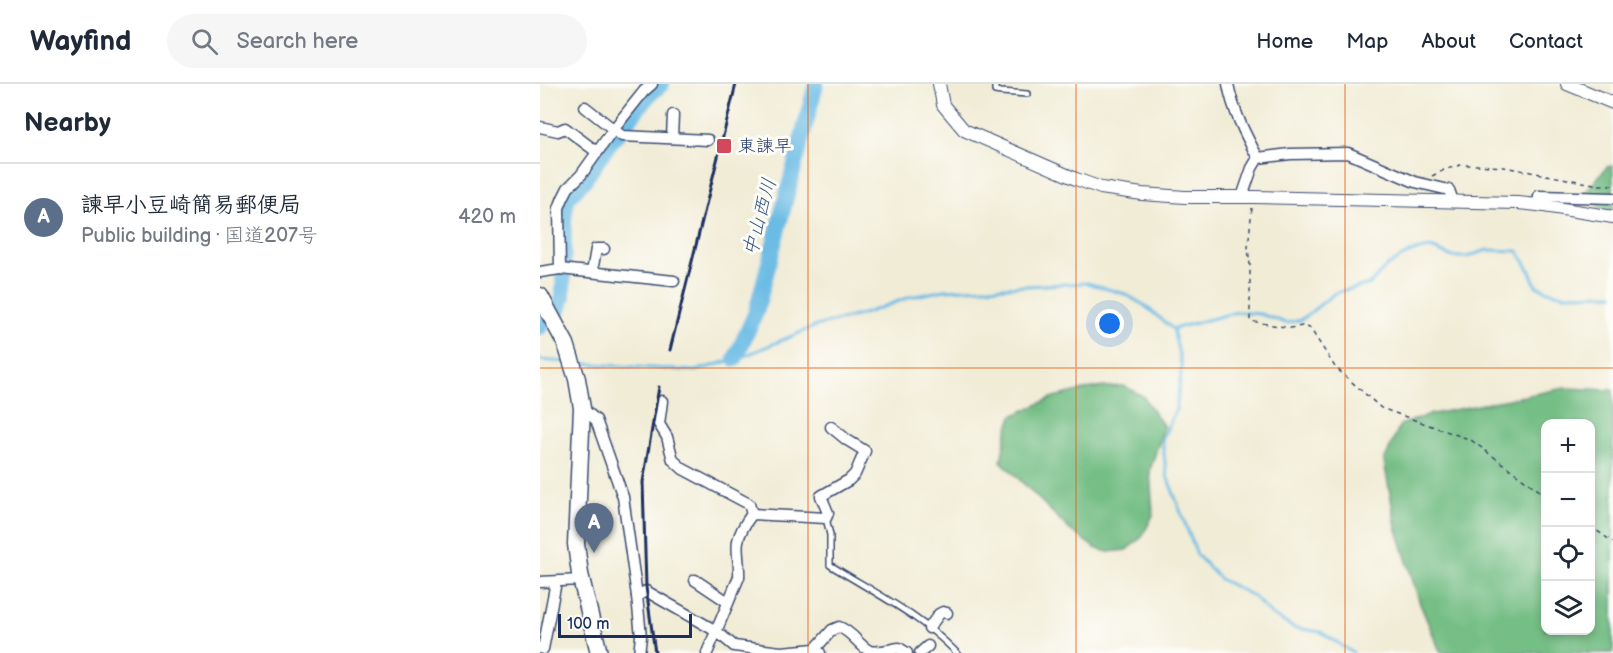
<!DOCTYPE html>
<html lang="en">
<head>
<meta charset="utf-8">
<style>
	:root { --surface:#fff; --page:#f6f6f7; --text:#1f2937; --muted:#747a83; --line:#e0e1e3; --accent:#d93025 }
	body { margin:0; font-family:"Balsamiq Sans","Klee One",sans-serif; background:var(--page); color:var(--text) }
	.controls { position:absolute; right:18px; bottom:18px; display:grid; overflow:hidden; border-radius:12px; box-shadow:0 3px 9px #0003 }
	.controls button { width:54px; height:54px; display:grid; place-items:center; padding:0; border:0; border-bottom:2px solid var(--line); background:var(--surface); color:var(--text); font:30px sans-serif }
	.scale { position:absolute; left:18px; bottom:15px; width:134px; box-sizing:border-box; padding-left:6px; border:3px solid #1b2f5e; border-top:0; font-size:16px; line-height:21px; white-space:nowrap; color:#1b2f5e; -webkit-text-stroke:4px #fdfcf7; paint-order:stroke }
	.you { position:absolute; left:570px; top:240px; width:21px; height:21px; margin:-15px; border:4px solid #fff; border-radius:50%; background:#1a73e8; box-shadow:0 0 0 9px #1a73e833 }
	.badge { display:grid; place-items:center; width:39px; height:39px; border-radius:50%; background:var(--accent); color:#fff; font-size:20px; font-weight:700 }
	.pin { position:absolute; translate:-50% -50px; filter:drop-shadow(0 2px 3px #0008) }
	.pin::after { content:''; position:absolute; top:32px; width:21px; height:18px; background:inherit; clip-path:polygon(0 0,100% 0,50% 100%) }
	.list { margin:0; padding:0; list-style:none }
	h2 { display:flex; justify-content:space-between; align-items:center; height:78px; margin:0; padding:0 24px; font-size:26px }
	h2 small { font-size:20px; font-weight:400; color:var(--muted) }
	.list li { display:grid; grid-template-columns:39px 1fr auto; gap:18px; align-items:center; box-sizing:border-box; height:108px; padding:0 24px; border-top:2px solid var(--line) }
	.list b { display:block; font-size:22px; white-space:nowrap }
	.list p { margin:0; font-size:20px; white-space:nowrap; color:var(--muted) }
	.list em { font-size:20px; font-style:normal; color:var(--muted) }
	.icon { flex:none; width:33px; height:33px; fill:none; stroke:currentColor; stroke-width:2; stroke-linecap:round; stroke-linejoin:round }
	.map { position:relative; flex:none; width:1073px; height:569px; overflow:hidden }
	header { display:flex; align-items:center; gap:36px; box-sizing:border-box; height:84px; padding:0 30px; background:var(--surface); border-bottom:2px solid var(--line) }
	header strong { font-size:28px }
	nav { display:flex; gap:33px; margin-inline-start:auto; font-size:21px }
	.search { width:420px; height:54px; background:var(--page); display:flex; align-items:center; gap:15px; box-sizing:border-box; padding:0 21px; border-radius:33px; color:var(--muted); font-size:22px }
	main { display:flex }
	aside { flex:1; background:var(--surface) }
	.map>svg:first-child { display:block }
	.forest { fill:#74be85; stroke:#487672; stroke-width:1.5; fill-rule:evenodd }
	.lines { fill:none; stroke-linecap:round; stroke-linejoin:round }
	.stream { stroke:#6abbe5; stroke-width:3 }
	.river { stroke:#6abbe5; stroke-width:16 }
	.service-casing { stroke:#3b4b70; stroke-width:8 }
	.minor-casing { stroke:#3b4b70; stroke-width:13 }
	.tertiary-casing { stroke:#3b4b70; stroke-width:14 }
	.trunk-casing { stroke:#3b4b70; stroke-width:19 }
	.path { stroke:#3b4b70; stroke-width:1.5; stroke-dasharray:4.5 4.5; stroke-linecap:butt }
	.service { stroke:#fff; stroke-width:5 }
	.minor { stroke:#fff; stroke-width:10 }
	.tertiary { stroke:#fff; stroke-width:12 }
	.trunk { stroke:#fff; stroke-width:16 }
	.rail { stroke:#1b2f5e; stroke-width:3 }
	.grid { fill:none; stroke:#e8590c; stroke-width:1.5; stroke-opacity:0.55 }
	.poi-dot { fill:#d1495b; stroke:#fdfcf7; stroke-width:2 }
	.labels { text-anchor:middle; stroke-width:6; stroke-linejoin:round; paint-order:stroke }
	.poi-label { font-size:18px; fill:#1b2f5e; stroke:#fdfcf7; text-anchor:start }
	.water-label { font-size:20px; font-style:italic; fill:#335986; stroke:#fdfcf7 }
</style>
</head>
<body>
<header>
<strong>Wayfind</strong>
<div class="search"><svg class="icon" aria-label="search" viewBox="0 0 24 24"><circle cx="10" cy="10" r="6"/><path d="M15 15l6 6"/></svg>Search here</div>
<nav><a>Home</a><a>Map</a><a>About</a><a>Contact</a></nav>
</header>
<main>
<aside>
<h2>Nearby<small></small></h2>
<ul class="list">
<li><span class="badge" style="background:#5c6f8a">A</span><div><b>諫早小豆崎簡易郵便局</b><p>Public building · 国道207号</p></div><em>420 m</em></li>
</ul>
</aside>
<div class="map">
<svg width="1073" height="569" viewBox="0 0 1073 569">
	<rect width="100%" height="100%" fill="#fdfcf7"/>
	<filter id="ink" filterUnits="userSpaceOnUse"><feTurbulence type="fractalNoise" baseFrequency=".0167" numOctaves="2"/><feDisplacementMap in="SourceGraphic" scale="12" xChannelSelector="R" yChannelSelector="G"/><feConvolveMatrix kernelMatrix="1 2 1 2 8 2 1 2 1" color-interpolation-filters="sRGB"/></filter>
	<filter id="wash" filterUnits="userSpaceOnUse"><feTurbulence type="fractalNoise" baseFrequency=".008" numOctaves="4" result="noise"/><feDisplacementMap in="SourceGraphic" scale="24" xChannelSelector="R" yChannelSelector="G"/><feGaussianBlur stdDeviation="1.35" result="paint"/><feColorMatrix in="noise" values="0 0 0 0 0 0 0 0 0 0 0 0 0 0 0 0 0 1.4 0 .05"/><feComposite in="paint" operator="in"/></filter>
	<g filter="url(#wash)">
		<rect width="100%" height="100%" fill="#f1ecd6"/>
		<g class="forest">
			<path d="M1073 82V133L1069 132 1044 110 1067 83Z"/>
			<path d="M584 302 603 312 624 343 610 386 613 431 602 453 586 466 568 468 555 464 530 446 461 377 467 347 472 332 514 313 552 304Z"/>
			<path d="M1025 304 1073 306V569H901L880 520 856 442 844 377 860 341 888 331ZM1005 340H1050V546H1005Z"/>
		</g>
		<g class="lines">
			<g class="stream">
				<path d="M633 245 697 228 720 230 746 239 761 236 795 209 830 200 847 182 862 173 874 167 891 164 913 173H927L947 166 978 167 990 187 996 202 1011 208 1025 211 1073 210"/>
				<path d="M0 276 25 278"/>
				<path d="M37 279 155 287 202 273 276 242 323 230 370 213 405 206 547 199 585 210 604 221 633 245 642 283 636 325 622 356 627 392 657 471 680 495 713 512 732 531 754 544 781 548 813 569"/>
			</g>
			<g class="river">
				<path d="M19 226 23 213 24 134 27 114 45 95 69 60 110 10 122 0"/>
				<path d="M0 243 2 241"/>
				<path d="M195 275 216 228 276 0"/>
			</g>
		</g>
	</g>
	<g filter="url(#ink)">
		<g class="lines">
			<defs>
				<g id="service">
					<path d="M455 0V7L461 8 487 10"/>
					<path d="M286 434 290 451V481C335 509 380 531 417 569"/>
				</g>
				<g id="minor">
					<path d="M688 0C693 27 705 50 718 74"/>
					<path d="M45 23 82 52 168 56"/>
					<path d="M0 43 18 47 25 44 57 68"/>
					<path d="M132 54 133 31"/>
					<path d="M702 113 712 84 718 74 750 70 808 69 875 98 909 106 913 117"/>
					<path d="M998 121 999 112 1073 114"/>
					<path d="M20 185 134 197"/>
					<path d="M0 188 20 185 19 124 23 114 28 104 41 91 73 46 104 7 112 0"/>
					<path d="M52 188 56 165H64"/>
					<path d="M122 317 119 340 127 353 133 376 143 385 209 420 212 430"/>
					<path d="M42 324 56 336 83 413 97 512 101 553 99 569"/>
					<path d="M155 496 188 518"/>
					<path d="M0 498 41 496"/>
					<path d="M97 512 106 507 176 547 194 562 241 568 275 565 280 569"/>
					<path d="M389 544 399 530 403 528 407 529"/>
					<path d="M0 564 3 565 16 498"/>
					<path d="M275 565 292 546 299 543C313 548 319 562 330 567 338 569 351 565 359 564L367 569"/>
					<path d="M167 569 199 493C200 481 196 467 198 457 200 447 206 438 212 430L286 434 288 429 281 412 309 396 315 390 325 367 307 356 291 343"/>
					<path d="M380 569 388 562"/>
				</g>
				<g id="tertiary">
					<path d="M399 0 403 21 424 46 536 95 561 104 602 110 645 113H714L978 119 998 121 1073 133"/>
					<path d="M1027 0 1073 19"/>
				</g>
				<path id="trunk" d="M0 212 26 260 37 295 42 324 36 460 40 490 59 569"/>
			</defs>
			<use href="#service" class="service-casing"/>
			<use href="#minor" class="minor-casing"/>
			<use href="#tertiary" class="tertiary-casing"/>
			<use href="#trunk" class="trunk-casing"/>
			<g class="path">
				<path d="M892 92 904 86 920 81H937L964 83 1059 101H1073"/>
				<path d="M712 124 708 164 710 181V237L751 244 762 242 770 244 795 283 841 324 931 356 1005 411"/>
				<path d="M1050 442 1073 458"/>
			</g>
			<use href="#service" class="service"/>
			<use href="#minor" class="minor"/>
			<use href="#tertiary" class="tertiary"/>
			<use href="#trunk" class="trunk"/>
			<g class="rail">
				<path d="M130 266 196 0"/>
				<path d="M115 569 106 503 103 398 119 303"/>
			</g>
		</g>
	</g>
	<path class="grid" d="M268 0V569M536 0V569M805 0V569M0 284H1073"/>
	<rect class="poi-dot" x="176" y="54" width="16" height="16" rx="3"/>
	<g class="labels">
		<g class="poi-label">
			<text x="198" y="68">東諫早</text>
		</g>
		<g class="water-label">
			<text transform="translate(219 133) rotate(-75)" y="7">中山西川</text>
		</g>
	</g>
</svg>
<div class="controls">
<button>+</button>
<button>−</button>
<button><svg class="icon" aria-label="locate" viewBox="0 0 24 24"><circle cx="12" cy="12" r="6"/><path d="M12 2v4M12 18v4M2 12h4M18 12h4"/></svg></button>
<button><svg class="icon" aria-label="layers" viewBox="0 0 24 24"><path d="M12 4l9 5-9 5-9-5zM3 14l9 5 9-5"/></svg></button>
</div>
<div class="scale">100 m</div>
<div class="you"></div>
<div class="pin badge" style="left:54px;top:469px;background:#5c6f8a">A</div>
</div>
</main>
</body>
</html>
